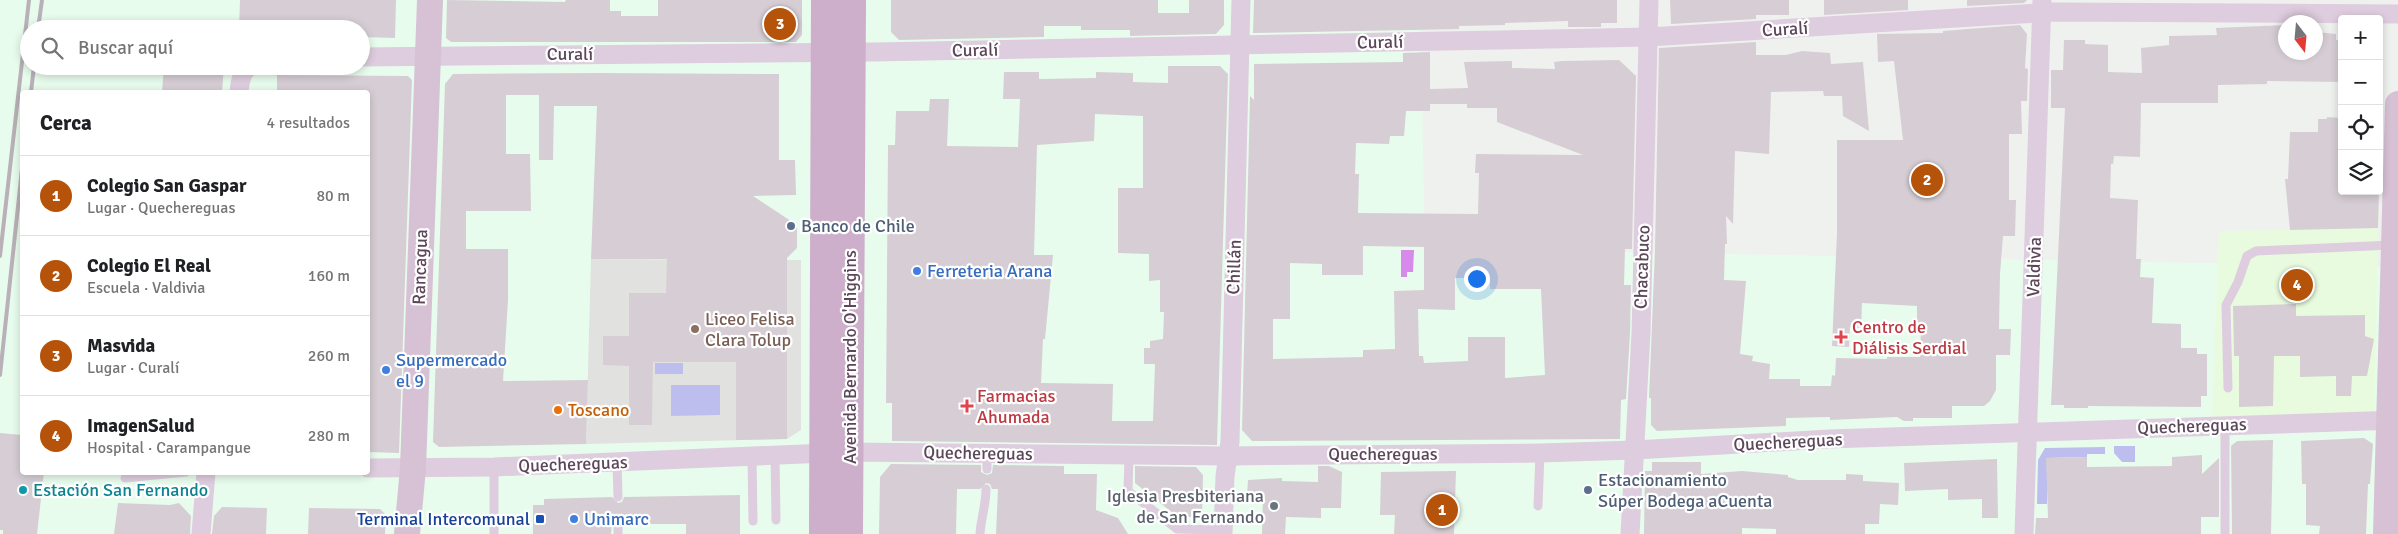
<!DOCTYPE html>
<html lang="es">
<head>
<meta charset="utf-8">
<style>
	:root { --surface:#fff; --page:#f2f2f2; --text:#202124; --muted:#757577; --line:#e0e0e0; --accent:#b45309 }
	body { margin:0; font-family:Signika,sans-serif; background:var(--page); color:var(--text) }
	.controls { position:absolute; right:15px; top:15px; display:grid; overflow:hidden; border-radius:5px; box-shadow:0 2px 8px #0003 }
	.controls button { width:45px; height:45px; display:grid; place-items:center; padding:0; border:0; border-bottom:1px solid var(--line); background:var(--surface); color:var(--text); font:25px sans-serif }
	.compass { position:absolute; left:2278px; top:15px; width:45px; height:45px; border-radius:50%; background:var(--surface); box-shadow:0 2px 8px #0003; rotate:164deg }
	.you { position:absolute; left:1476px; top:278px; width:18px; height:18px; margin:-12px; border:4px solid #fff; border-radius:50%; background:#1a73e8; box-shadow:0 0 0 8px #1a73e833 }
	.badge { display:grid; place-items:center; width:32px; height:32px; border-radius:50%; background:var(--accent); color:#fff; font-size:16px; font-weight:700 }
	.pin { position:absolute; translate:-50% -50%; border:2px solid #fff; box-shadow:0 1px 5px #0006 }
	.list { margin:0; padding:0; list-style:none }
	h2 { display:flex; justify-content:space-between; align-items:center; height:65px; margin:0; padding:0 20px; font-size:21px }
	h2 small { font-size:16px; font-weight:400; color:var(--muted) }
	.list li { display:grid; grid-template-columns:32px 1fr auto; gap:15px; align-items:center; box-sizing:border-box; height:80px; padding:0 20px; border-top:1px solid var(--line) }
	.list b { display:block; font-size:19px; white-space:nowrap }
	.list p { margin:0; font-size:16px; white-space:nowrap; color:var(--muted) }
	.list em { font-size:16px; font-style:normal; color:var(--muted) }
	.icon { flex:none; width:28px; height:28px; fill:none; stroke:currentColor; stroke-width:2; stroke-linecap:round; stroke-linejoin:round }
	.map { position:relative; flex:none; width:2398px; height:534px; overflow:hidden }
	.search { position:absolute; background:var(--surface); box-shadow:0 2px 8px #0003; left:20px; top:20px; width:350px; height:55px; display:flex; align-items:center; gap:12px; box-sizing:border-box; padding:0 18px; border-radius:28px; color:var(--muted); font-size:19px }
	.panel { position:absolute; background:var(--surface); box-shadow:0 2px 8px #0003; left:20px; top:90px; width:350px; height:385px; border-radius:5px }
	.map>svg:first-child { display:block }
	.commercial { fill:#e8fced; fill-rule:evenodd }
	.education { fill:#e1e2df }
	.medical { fill:#e8fbdf }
	.green { fill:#bdbeee }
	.water { fill:#d78aeb }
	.building { fill:#d6ced4; fill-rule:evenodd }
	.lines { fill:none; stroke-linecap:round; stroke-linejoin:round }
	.lane { stroke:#decdde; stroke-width:9 }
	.street { stroke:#decdde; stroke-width:19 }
	.secondary { stroke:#d7c1d5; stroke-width:26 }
	.primary { stroke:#cdaecb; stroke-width:28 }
	.rail { stroke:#b9b1b7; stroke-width:4 }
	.service-dot { fill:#5c6f8a; stroke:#fff; stroke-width:2 }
	.shop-dot { fill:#3f7fe0; stroke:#fff; stroke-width:2 }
	.education-dot { fill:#8d6e63; stroke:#fff; stroke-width:2 }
	.health-dot { fill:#e0444e; stroke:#fff; stroke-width:2 }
	.food-dot { fill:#e8710a; stroke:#fff; stroke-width:2 }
	.culture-dot { fill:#0f9aa8; stroke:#fff; stroke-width:2 }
	.worship-dot { fill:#6b7280; stroke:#fff; stroke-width:2 }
	.transit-dot { fill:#1a4fb4; stroke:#fff; stroke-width:2 }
	.labels { text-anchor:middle; stroke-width:4.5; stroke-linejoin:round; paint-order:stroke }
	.street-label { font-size:18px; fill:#5c475a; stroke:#fff }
	.service-label { font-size:18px; fill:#4e5e75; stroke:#fff; text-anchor:start }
	.shop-label { font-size:18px; fill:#366cbe; stroke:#fff; text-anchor:start }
	.education-label { font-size:18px; fill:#785e54; stroke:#fff; text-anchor:start }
	.health-label { font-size:18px; fill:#be3a42; stroke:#fff; text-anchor:start }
	.food-label { font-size:18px; fill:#c56008; stroke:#fff; text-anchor:start }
	.culture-label { font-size:18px; fill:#0d838f; stroke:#fff; text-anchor:start }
	.worship-label { font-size:18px; fill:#5b616d; stroke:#fff; text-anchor:end }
	.transit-label { font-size:18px; fill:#164399; stroke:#fff; text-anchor:end }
</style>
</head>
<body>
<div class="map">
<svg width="2398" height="534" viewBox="0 0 2398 534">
	<rect width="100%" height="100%" fill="#eff1ee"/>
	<path class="commercial" d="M0 0H1420L1425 248 2398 267V534H0ZM29 29H361V66H29ZM22 92H368V472H22Z"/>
	<path class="education" d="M591 259 801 260V430L787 439 586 444Z"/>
	<path class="medical" d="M2378 228 2374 415 2212 418 2219 231Z"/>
	<g class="green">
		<rect x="655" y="363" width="28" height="11"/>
		<path d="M671 385H720V415L671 416Z"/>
		<path d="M2114 446H2135V462H2122L2114 453Z"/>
		<path d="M2105 447V454H2087V457L2047 458V504H2037L2038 460 2045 448Z"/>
	</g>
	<path class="water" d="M1401 250H1414L1413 272H1407V277H1401Z"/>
	<g class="building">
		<path d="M240 0H396L395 38 361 37V29H239Z"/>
		<path d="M447 0 565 2 566 0H610V11H621V16H658V0H802V35L796 42H451L446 38Z"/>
		<path d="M891 0H1158V13H1189V0H1224V25L1216 34 1130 36V30H1081V26H1044V37L899 40 891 32Z"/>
		<path d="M1254 0H1617V23H1601V27H1568V21L1505 23V25L1459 26V29L1253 33Z"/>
		<path d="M1670 0H1789V15H1756V19L1671 24Z"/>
		<path d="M1824 0H1908V10L1824 15Z"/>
		<path d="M1967 0H2027L2024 3 1967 6Z"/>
		<path d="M2020 25 2027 34 2025 68 2028 69 2027 101H2021L2022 134H2009V200H2016L2015 236H2003L2000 274 1999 329H2011L2010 355H1996V390L1990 401 1984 406H1952V418H1913V421H1904L1897 417 1830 420V417L1786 418V426L1657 431 1651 425V398H1649L1655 250 1659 48 1756 42V55H1786L1802 51 1830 53 1831 64 1863 62 1869 131 1843 116 1842 96H1824L1823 91 1771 92 1769 154 1735 151 1733 224 1726 216 1727 244H1725L1724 280 1746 281 1740 354 1753 356 1752 361 1770 364 1769 379H1800V386H1831L1832 375 1835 376 1836 358 1887 359V357H1920L1921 328H1917V306L1862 303 1861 328 1850 327 1849 347 1832 346 1837 233V140H1903L1894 61 1878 62 1877 34 1943 33V31L1968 29Z"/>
		<path d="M2286 25V52H2316V32L2336 34V40H2342V82L2267 81V84L2218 85V103H2141L2140 157 2114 156 2113 164H2111L2110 198 2138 200 2136 259H2141L2140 277 2154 278 2152 323 2181 324V348H2197V354H2207V396H2201V407L2088 406V408H2064V405H2051L2065 108H2051V70H2063L2064 40H2085V44L2108 45V72L2142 73 2141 48 2169 45V36L2217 35 2216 28Z"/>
		<path d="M1430 52V89L1468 88 1464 62 1512 61V68L1555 69 1554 62 1562 61 1619 60 1636 76 1632 249H1625L1624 285H1631L1630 333 1626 399 1621 400 1620 439 1252 441 1242 430 1250 96 1254 100V64L1403 62V53ZM1430 104H1467V108H1497V122L1583 155 1476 154 1475 173H1479L1478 214 1358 213 1359 174H1355L1356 143 1389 144 1390 136H1404L1406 111H1430ZM1363 246 1424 247V290L1394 291 1395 349 1363 350V357L1273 359V319H1290V263L1322 264V275H1363ZM1455 278H1490V289H1541L1545 375 1505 378V337H1468V361L1424 363 1423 356H1419L1418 309 1455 310Z"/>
		<path d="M164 66H224L222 92H162Z"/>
		<path d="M1168 66H1220L1228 74 1217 445 892 441V403H886L888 145H895L896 111H929L930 99H949L947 146 1018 147 1020 99H1003L1004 72H1039V79L1096 78V72L1133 73V82L1168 83ZM1095 114 1143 116V188H1118V253L1149 254V281L1160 280V312H1164L1163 339 1150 341V348H1144V364H1155L1153 421H1112L1113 384 1041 383 1043 339H1045L1053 255H1034L1037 145 1094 141Z"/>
		<path d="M598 73 779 74V160H795L796 195 753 196 797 225V248L787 258V439L736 440V362H653L652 425H629V366L603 365V336H629V293H666L667 259H591L597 106H554L553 160H539V95H506V154H530L531 211H466V249H508V300L503 381 588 380 586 444 439 447 433 442 445 84 453 74Z"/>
		<path d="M277 75 408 76 412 80 399 453 368 452V92H277Z"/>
		<path d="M2327 117 2342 118V191H2379L2378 228 2290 230 2285 179H2288L2290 132H2318V119H2327Z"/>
		<path d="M2296 304V316L2365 315V336L2374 339 2367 376H2352L2351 396H2336V376L2300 377V356H2274L2273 406 2239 407V356H2234L2233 306Z"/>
		<path d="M0 433 22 435V472H44L37 534H3V530H0Z"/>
		<path d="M2364 438 2373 444 2370 484H2368L2366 534H2319L2320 526 2306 525V484H2302L2301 441Z"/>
		<path d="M2273 440 2271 534H2232L2231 446 2237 441Z"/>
		<path d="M2202 455V474L2219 458V517H2201V534H2035L2036 518H2048L2046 458 2087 457V467L2172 466V457Z"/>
		<path d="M1997 459 1998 518H1982V499L1948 500V489L1905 491 1904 463Z"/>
		<path d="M1652 462H1701V474L1742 471 1788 475V477L1798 480H1846V474L1863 475V481L1899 483 1898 505 1880 504 1879 524H1865V534H1776V529L1742 528V534H1644L1645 471H1652Z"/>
		<path d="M891 464 981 465V472L987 475 992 473 993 465 1064 466V474H1097L1096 510 1118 518 1128 534H996L998 489H992L990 484 986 483 980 489H957L956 534H879L880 477Z"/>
		<path d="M1135 466 1196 467 1203 475 1202 517H1178L1135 483Z"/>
		<path d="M1318 466H1329L1342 472 1341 508H1321V518L1286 517 1285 534H1262L1263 495H1247L1248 480 1282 478V481L1318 482Z"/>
		<path d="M1456 471 1454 534H1394L1395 515H1380L1381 472Z"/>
		<path d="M740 495V534H686V524H624L618 519 612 522 611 534H533V505H544V499L612 497 618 503 622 502 624 497Z"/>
		<path d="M118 503 170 505 179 503 191 516 190 534H114Z"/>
		<path d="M222 507 267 508 266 534H212L214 516Z"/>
		<path d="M309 508 380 509 386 515 385 534H308Z"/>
	</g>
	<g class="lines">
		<g class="lane">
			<path d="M2228 388 2226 305 2238 282 2247 256 2256 251 2392 245"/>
			<path d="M775 455 776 520"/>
			<path d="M1129 455 1128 491 1177 529 1223 530"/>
			<path d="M752 457 753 521"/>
			<path d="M617 462 618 497"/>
			<path d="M987 469V453"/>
			<path d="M125 478 186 472"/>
			<path d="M1538 506 1540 453"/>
			<path d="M618 525V534"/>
			<path d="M494 534V467"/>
			<path d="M980 534C981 518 986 505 986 489"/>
			<path d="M2225 534V425"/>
		</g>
		<g class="street">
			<path d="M361 57 874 52 1649 37 2054 12 2398 14"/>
			<path d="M239 92C240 83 241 72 250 66"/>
			<path d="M368 468 494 467 850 452 1228 456 1540 453 1635 450 1829 439 2398 420"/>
			<path d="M201 534 206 472"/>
			<path d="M1223 534 1225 476 1230 442 1241 0"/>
			<path d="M1630 534 1641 333 1649 0"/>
			<path d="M2024 534 2042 1"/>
		</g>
		<g class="secondary">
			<path d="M407 534 413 468 430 0"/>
			<path d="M2386 534 2398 104"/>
		</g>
		<g class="primary">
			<path d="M823 534 825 0"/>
			<path d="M849 534 852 0"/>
		</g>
		<g class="rail">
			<path d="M38 29 42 0"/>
			<path d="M31 92 34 66"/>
			<path d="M0 256 29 0"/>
			<path d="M0 375 22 169"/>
		</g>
	</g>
	<g class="service-dot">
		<circle cx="791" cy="226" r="5"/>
		<circle cx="1588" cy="490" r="5"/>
	</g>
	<g class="shop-dot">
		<circle cx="917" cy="271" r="5"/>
		<circle cx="386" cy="370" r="5"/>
		<circle cx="574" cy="519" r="5"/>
	</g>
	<circle class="education-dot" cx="695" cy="329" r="5"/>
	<g class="health-dot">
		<path d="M1838.5 329.5h5v5h5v5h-5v5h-5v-5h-5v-5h5z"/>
		<path d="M964.5 398.5h5v5h5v5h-5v5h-5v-5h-5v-5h5z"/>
	</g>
	<circle class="food-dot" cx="558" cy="410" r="5"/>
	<circle class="culture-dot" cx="23" cy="490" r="5"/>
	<circle class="worship-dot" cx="1274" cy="506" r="5"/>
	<rect class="transit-dot" x="535" y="514" width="10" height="10" rx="2.5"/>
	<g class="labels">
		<g class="street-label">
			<text transform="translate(1785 29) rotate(-3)" y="6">Curalí</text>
			<text transform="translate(1380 42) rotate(-1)" y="6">Curalí</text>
			<text transform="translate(975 50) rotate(-1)" y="6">Curalí</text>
			<text x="570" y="60">Curalí</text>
			<text transform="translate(420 267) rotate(-88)" y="6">Rancagua</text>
			<text transform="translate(1234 267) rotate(-88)" y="6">Chillán</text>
			<text transform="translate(1642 267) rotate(-88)" y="6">Chacabuco</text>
			<text transform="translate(2034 267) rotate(-88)" y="6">Valdivia</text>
			<text transform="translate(850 357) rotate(-90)" y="6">Avenida Bernardo O'Higgins</text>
			<text transform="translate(2192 426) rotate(-2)" y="6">Quechereguas</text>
			<text transform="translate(1788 442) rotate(-3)" y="6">Quechereguas</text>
			<text transform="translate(978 453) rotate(1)" y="6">Quechereguas</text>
			<text x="1383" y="460">Quechereguas</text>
			<text transform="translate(573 464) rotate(-2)" y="6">Quechereguas</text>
		</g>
		<g class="service-label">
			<text x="801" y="232">Banco de Chile</text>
			<text x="1598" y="486">Estacionamiento<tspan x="1598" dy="21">Súper Bodega aCuenta</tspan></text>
		</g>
		<g class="shop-label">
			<text x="927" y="277">Ferreteria Arana</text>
			<text x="396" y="366">Supermercado<tspan x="396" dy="21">el 9</tspan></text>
			<text x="584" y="525">Unimarc</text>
		</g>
		<g class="education-label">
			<text x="705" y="325">Liceo Felisa<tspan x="705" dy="21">Clara Tolup</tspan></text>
		</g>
		<g class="health-label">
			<text x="1852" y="333">Centro de<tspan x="1852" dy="21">Diálisis Serdial</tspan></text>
			<text x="977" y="402">Farmacias<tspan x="977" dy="21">Ahumada</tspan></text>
		</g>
		<g class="food-label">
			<text x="568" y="416">Toscano</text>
		</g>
		<g class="culture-label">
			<text x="33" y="496">Estación San Fernando</text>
		</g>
		<g class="worship-label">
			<text x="1264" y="502">Iglesia Presbiteriana<tspan x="1264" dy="21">de San Fernando</tspan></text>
		</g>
		<g class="transit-label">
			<text x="530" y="525">Terminal Intercomunal</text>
		</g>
	</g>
</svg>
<div class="controls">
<button>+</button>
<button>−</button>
<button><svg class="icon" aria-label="locate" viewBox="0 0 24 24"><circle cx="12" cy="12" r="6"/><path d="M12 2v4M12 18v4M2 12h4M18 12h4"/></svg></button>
<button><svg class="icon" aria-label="layers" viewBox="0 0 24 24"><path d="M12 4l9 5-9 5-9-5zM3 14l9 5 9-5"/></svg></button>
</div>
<svg class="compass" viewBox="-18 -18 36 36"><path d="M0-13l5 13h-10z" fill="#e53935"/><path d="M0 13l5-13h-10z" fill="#757577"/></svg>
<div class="you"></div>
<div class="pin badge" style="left:1442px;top:510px">1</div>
<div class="pin badge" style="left:1927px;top:180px">2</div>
<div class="pin badge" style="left:780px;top:24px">3</div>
<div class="pin badge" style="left:2297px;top:285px">4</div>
<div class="search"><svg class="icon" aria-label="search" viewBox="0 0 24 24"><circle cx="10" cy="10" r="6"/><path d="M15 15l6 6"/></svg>Buscar aquí</div>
<section class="panel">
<h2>Cerca<small>4 resultados</small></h2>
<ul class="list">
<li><span class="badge">1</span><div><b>Colegio San Gaspar</b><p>Lugar · Quechereguas</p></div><em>80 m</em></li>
<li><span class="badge">2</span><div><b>Colegio El Real</b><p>Escuela · Valdivia</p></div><em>160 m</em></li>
<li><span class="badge">3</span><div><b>Masvida</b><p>Lugar · Curalí</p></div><em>260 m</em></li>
<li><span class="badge">4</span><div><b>ImagenSalud</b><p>Hospital · Carampangue</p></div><em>280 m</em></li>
</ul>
</section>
</div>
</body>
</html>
